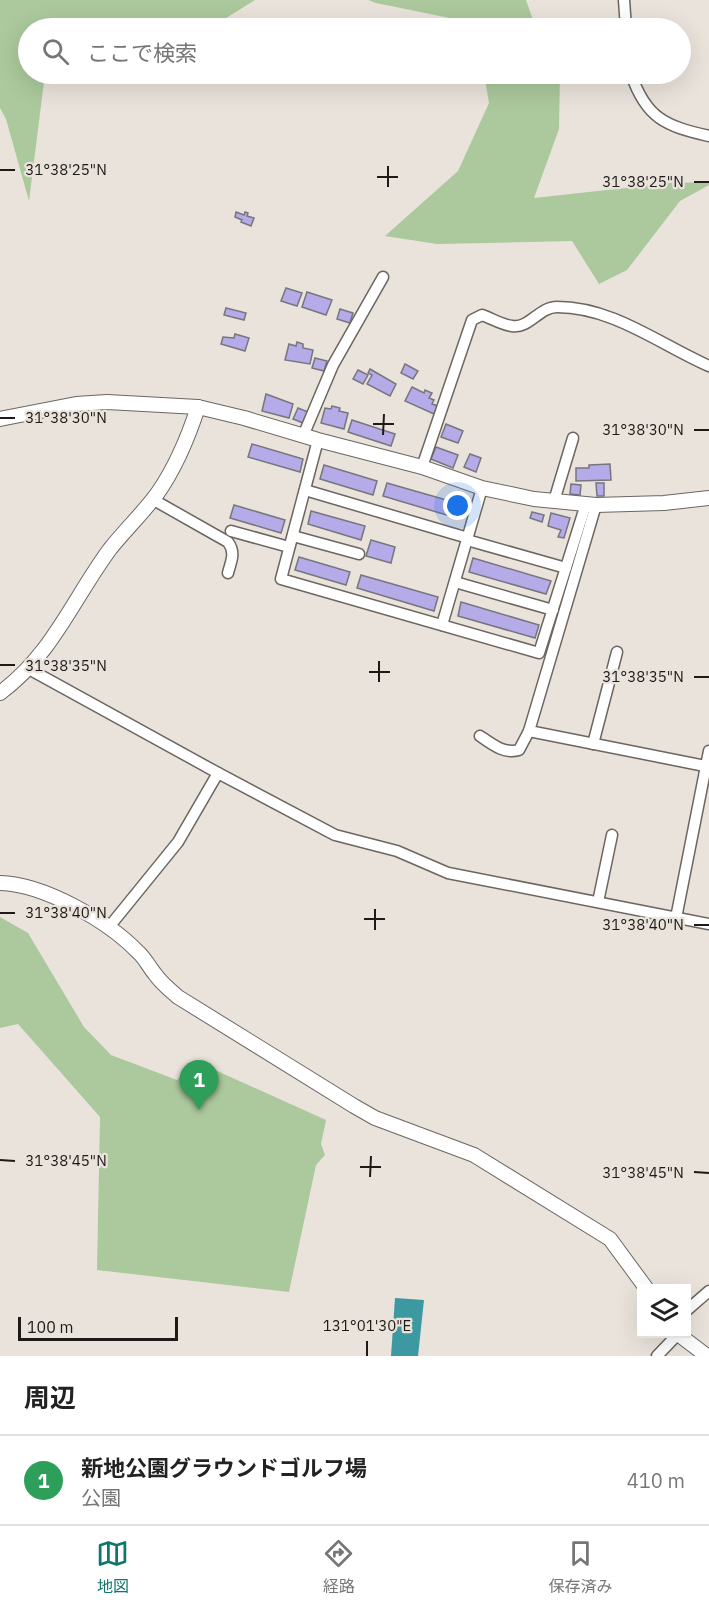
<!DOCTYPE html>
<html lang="ja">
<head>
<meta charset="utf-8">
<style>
	:root { --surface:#fff; --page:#f6f6f6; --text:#222; --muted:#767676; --line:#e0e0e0; --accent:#0f766e }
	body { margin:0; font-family:"IBM Plex Sans","Noto Sans JP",sans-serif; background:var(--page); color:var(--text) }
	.controls { position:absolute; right:18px; bottom:18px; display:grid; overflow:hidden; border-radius:0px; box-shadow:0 6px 24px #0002 }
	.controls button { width:54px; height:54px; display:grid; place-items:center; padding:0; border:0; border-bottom:2px solid var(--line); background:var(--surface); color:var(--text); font:30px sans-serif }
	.scale { position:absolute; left:18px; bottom:15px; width:160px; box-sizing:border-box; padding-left:6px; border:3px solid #1d1a18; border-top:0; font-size:16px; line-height:21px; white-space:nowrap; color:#1d1a18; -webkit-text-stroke:4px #eae3dc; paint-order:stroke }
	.you { position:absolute; left:458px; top:506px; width:21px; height:21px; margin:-15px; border:4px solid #fff; border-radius:50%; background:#1a73e8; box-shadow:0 0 0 9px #1a73e833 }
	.badge { display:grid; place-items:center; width:39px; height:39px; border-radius:50%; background:var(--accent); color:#fff; font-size:20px; font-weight:700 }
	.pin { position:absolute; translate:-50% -50px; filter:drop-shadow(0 2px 3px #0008) }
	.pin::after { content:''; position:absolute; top:32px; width:21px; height:18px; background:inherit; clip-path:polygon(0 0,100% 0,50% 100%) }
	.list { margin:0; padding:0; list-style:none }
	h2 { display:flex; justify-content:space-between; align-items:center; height:78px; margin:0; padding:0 24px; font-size:26px }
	h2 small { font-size:20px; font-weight:400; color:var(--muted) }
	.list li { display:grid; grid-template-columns:39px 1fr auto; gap:18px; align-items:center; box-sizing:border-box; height:90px; padding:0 24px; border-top:2px solid var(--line) }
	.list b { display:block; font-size:22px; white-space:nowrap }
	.list p { margin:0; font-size:20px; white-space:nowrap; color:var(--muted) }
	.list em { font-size:20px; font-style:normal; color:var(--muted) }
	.icon { flex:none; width:33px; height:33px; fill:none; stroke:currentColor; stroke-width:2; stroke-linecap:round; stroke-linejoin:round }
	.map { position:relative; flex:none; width:709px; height:1356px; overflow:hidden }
	.search { position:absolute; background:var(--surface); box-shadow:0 6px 24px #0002; left:18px; right:18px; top:18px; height:66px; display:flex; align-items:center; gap:15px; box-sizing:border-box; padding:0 21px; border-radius:33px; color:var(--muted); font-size:22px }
	.sheet { height:168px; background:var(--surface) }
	nav { display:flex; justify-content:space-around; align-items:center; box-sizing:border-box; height:84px; border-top:2px solid var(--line); background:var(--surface); font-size:16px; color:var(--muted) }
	nav a { display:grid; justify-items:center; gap:3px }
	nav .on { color:var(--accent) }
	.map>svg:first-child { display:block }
	.green { fill:#abc99c }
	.water { fill:#3c99a1 }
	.building { fill:#b6abe9; stroke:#77757d; stroke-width:1.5 }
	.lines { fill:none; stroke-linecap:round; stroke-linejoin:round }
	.minor-casing { stroke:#6c6560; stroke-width:13 }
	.tertiary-casing { stroke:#6c6560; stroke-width:16 }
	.minor { stroke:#fff; stroke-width:10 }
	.tertiary { stroke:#fff; stroke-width:14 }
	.ticks { fill:none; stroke:#1d1a18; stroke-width:2 }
	.ticks-label { font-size:15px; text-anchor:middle; fill:#1d1a18; stroke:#eae3dc; stroke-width:4.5; stroke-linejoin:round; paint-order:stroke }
</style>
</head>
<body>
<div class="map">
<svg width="709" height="1356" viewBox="0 0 709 1356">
	<rect width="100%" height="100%" fill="#eae3dc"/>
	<g class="green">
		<path d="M0 0H255L210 28H168L93 18 54 25 53 28H28V74H45L29 201 6 119 0 108Z"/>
		<path d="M368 0H526L536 28H475L474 23 376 3Z"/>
		<path d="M484 74 560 75 559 129 534 198 671 183 709 182V185L680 201 627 270 599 284 572 241 437 244 385 236 458 171 489 103Z"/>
		<path d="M0 917 28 933 84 1027 111 1055 177 1080 195 1061 326 1120 321 1144 325 1155 316 1165 289 1292 97 1270 100 1117 18 1024 0 1028Z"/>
	</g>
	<path class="water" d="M395 1298 424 1300 418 1356H391Z"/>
	<g class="building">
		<path d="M236 212 244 215 245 212 248 213 247 216 254 218 251 226 241 222 242 220 235 217Z"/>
		<path d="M286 288 302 293 297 306 281 301Z"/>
		<path d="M307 292 332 300 326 315 302 307Z"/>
		<path d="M226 308 246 313 244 320 224 315Z"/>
		<path d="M340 309 353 313 350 323 337 319Z"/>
		<path d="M235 334 249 338 245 351 221 344 223 337 234 338Z"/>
		<path d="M297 342 303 344V348L313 350 310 364 285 360 289 344 296 346Z"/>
		<path d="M315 358 327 361 324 371 312 368Z"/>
		<path d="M405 364 418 371 413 379 401 373Z"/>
		<path d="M370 369 396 384 390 396 367 384 372 375 368 373Z"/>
		<path d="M358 370 368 375 363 384 353 379Z"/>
		<path d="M412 387 424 393 425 390 432 393 429 398 434 400 432 404 438 406 434 414 405 401Z"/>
		<path d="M266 394 293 404 289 418 262 411Z"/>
		<path d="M332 406 340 408 339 411 348 413 344 429 321 423 325 408 331 409Z"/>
		<path d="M298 408 308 412 303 423 293 419Z"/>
		<path d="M352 420 395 434 391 446 348 432Z"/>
		<path d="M446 424 463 431 458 443 441 437Z"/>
		<path d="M252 444 303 459 300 472 248 457Z"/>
		<path d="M436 447 458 455 453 468 431 459Z"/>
		<path d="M470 454 481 458 476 472 464 467Z"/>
		<path d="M610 464 611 480 576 481V468H589V465Z"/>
		<path d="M324 465 377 481 373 495 320 479Z"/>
		<path d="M387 483 464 505 460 519 383 496Z"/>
		<path d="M596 483H604V496H597Z"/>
		<path d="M571 484 581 485 580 495 570 494Z"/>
		<path d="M234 505 285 520 281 533 230 518Z"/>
		<path d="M311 511 365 526 361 540 308 524Z"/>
		<path d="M532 512 544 515 542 522 530 518Z"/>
		<path d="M551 513 570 518 564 538 558 537 561 530 548 526Z"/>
		<path d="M371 540 395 547 391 563 366 556Z"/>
		<path d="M299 557 350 572 346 585 295 570Z"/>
		<path d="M473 558 551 581 546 594 469 572Z"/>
		<path d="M361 575 438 597 434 611 357 588Z"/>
		<path d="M461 602 539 625 535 638 458 616Z"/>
	</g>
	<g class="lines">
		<defs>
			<g id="minor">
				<path d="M624 0 626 28"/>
				<path d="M631 74C646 118 665 126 709 136"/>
				<path d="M303 436 333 365 383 277"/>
				<path d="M318 440 281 579 539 653 586 504"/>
				<path d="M422 467 472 320 482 315C491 318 502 325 512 326 529 329 539 307 557 307 613 307 659 344 709 366"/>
				<path d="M305 490 468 538"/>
				<path d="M152 499 228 542C236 553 231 561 228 573"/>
				<path d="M554 501 573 438"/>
				<path d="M596 505 529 731 705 766"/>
				<path d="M231 531 289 547"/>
				<path d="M293 536 359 554"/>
				<path d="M467 540 566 568"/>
				<path d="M455 582 553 610"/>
				<path d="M442 625 482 488"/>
				<path d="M29 669 218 773 335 835 397 851 448 873 709 924"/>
				<path d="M480 736C493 745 504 754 519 750L529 731"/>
				<path d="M593 744 617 652"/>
				<path d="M598 902 612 835"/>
				<path d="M676 918 709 751"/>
				<path d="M109 927 178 842 218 773"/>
				<path d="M686 1311 709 1291"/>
				<path d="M657 1356 678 1334"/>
			</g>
			<g id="tertiary">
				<path d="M0 419 76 404 107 402 198 407 244 418 318 440 422 467 482 488 534 499 596 505 664 503 709 498"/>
				<path d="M0 693C52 655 73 599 110 549 125 530 143 513 157 494 176 467 188 438 198 407"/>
				<path d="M0 883C44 884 108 921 138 952 145 958 149 967 155 974 161 983 170 990 178 997L354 1106 375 1118 474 1155 610 1239 646 1288"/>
				<path d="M678 1334 707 1356"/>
			</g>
		</defs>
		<use href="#minor" class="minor-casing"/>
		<use href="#tertiary" class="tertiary-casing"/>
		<use href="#minor" class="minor"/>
		<use href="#tertiary" class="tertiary"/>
	</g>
	<path class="ticks" d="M0 170H15M377 177H398M694 182H709M388 187V166M0 418H15M373 424H394M694 430H709M383 435 384 414M0 665H15M369 672H390M694 677H709M379 682V661M0 913H15M364 919H385M694 925H709M375 930V909M0 1160 15 1161M360 1167H381M694 1172 709 1173M370 1177 371 1156M367 1356V1341"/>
	<g class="ticks-label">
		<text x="66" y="175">31°38'25"N</text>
		<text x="643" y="187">31°38'25"N</text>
		<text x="66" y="423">31°38'30"N</text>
		<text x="643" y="435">31°38'30"N</text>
		<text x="66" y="671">31°38'35"N</text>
		<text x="643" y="682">31°38'35"N</text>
		<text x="66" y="918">31°38'40"N</text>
		<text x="643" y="930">31°38'40"N</text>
		<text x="66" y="1166">31°38'45"N</text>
		<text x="643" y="1178">31°38'45"N</text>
		<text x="367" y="1331">131°01'30"E</text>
	</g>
</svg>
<div class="controls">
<button><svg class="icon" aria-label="layers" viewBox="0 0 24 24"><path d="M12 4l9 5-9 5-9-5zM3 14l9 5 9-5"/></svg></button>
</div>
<div class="scale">100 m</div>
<div class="you"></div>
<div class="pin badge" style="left:199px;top:1110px;background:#2e9e5b">1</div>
<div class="search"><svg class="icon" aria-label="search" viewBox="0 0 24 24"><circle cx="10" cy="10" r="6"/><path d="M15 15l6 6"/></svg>ここで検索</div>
</div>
<section class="sheet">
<h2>周辺<small></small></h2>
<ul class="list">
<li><span class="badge" style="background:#2e9e5b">1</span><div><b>新地公園グラウンドゴルフ場</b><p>公園</p></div><em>410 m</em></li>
</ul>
</section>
<nav>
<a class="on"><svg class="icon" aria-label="map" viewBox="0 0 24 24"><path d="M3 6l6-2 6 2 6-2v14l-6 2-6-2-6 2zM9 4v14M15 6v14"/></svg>地図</a>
<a><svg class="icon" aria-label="directions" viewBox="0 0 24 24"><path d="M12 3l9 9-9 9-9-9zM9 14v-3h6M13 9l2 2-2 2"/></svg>経路</a>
<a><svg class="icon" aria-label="saved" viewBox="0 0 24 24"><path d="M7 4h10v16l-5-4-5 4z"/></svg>保存済み</a>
</nav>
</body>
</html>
